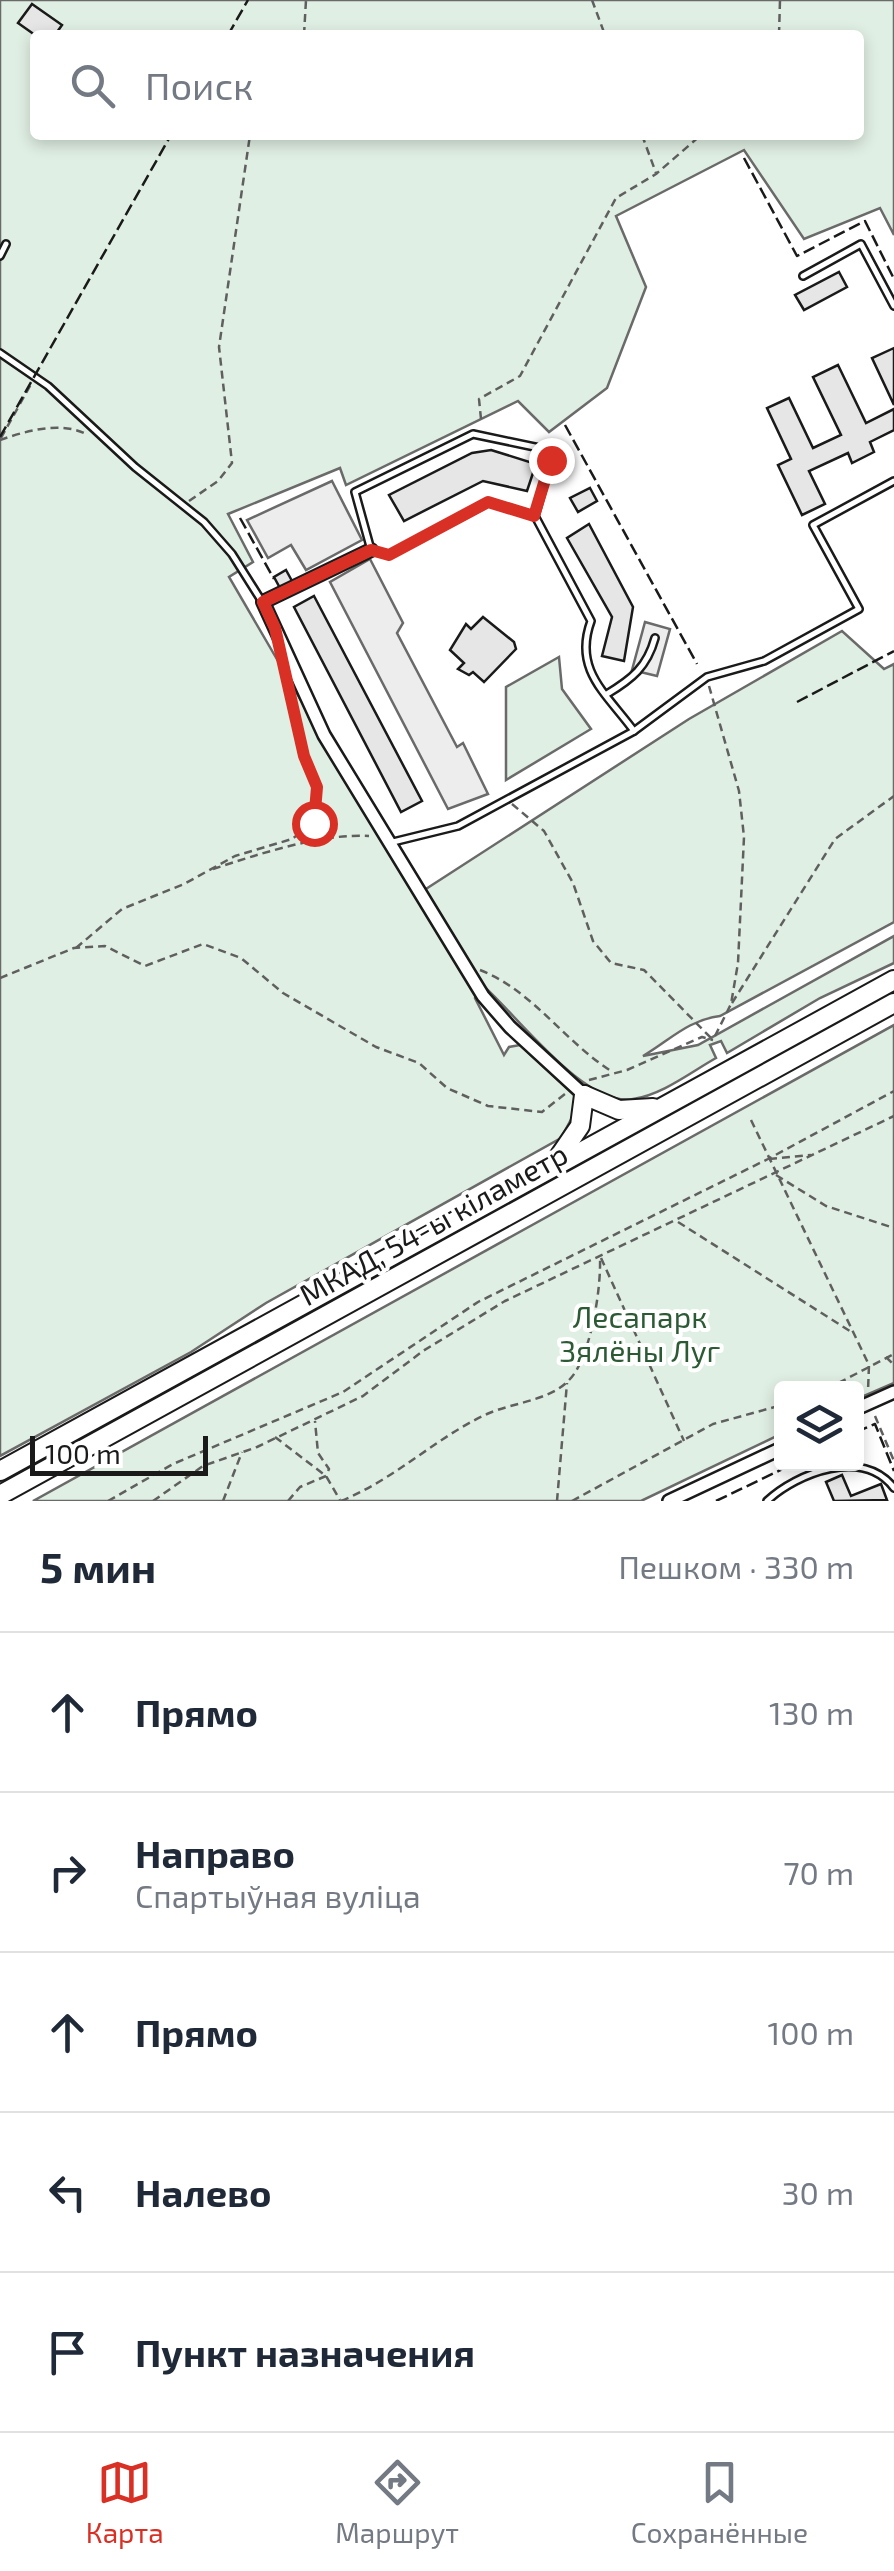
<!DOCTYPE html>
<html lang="ru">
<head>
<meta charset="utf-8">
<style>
	:root { --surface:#fff; --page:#f6f6f7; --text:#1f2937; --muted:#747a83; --line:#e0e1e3; --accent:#d93025 }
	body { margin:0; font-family:"Exo 2",sans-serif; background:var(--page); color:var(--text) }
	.controls { position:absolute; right:30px; bottom:30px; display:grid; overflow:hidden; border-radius:10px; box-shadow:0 5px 15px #0003 }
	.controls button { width:90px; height:90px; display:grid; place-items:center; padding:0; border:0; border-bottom:2px solid var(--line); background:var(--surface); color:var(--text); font:50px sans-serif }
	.scale { position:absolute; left:30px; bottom:25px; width:178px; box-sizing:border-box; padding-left:10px; border:5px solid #1a1a1a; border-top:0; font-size:28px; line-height:35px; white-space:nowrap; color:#1a1a1a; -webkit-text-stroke:8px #fff; paint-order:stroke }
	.stop { position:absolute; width:30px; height:30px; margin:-22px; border:8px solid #d93025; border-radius:50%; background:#fff }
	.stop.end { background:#d93025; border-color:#fff; box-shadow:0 2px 10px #0008 }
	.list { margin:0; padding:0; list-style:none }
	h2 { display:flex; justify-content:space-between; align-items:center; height:130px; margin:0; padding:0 40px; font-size:42px }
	h2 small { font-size:32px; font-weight:400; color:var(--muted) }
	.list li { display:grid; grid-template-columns:65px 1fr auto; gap:30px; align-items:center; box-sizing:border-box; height:160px; padding:0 40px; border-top:2px solid var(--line) }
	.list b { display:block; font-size:38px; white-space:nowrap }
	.list p { margin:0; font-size:32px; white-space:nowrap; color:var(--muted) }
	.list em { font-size:32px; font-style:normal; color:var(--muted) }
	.icon { flex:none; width:55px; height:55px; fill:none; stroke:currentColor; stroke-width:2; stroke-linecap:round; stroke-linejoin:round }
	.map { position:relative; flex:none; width:894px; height:1501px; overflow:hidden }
	.search { position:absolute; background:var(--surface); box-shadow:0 5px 15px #0003; left:30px; right:30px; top:30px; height:110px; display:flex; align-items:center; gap:25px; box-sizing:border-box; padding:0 35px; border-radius:10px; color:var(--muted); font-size:38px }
	.sheet { height:930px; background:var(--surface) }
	nav { display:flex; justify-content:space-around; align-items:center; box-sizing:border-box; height:140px; border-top:2px solid var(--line); background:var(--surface); font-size:28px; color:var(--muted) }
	nav a { display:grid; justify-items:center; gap:5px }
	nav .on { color:var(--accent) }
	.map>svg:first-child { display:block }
	.green { fill:#e0efe3; stroke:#6a6a6a; stroke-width:2.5; fill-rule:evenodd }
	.parking { fill:#ededed; stroke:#6a6a6a; stroke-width:2.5 }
	.building { fill:#e6e6e6; stroke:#1a1a1a; stroke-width:2.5 }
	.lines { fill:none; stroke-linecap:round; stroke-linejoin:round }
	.service-casing { stroke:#1a1a1a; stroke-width:10 }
	.minor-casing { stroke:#1a1a1a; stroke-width:16 }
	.trunk-casing { stroke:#1a1a1a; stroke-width:22 }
	.path { stroke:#5f5f5f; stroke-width:2.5; stroke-dasharray:8 5; stroke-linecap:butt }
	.service { stroke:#fff; stroke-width:5 }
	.minor { stroke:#fff; stroke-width:11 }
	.trunk { stroke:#fff; stroke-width:18 }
	.fence { stroke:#1a1a1a; stroke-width:2.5; stroke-dasharray:12 5; stroke-linecap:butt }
	.route { stroke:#d93025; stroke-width:12 }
	.labels { text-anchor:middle; stroke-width:8; stroke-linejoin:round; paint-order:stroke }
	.street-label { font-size:30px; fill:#1a1a1a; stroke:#fff }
	.park-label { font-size:30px; fill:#2b5a34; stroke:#fff }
</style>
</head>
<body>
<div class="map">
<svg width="894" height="1501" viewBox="0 0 894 1501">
	<rect width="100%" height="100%" fill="#fff"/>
	<g class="green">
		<path d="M0 0H894V235L880 208 804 239 744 150 616 216 646 287 607 388 549 432 518 401 346 485 340 468 228 514 253 562 229 577 415 896 689 719 842 631 884 669 894 664V922L720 1016C688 1020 670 1040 643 1056L698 1045 894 936V963L820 998 727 1053 721 1041 710 1045 716 1058C691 1072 662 1095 633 1099 584 1108 516 1013 479 982L475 998 504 1055 509 1047 520 1045 575 1095V1112L561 1138 266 1303 191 1352 0 1456ZM35 35H859V135H35Z"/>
		<path d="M559 657 562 689 591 729 506 780V687Z"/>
		<path d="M894 1025V1383L857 1399 856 1389H782L781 1434 641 1501H33Z"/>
	</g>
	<g class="parking">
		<path d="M332 481 362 540 306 570 291 545 268 558 247 520Z"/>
		<path d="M370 559 403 623 397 633 457 747 463 743 488 794 448 809 330 582Z"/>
		<path d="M645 622 670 629 657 676 632 670Z"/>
	</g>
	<g class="building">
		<path d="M32 4 62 25 55 35H35L18 23Z"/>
		<path d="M839 272 847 287 804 310 795 295Z"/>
		<path d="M894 348V405L872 358Z"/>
		<path d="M838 365 866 423 894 409V430L870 442 874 452 852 463 848 453 809 471 825 504 802 515 778 465 791 459 767 408 789 398 813 448 841 435 813 377Z"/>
		<path d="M491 450 536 464 527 491 483 481 404 521 389 495 472 453Z"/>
		<path d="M590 488 597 501 578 512 570 498Z"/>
		<path d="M589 524 633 607 624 661 602 656 612 617 567 538Z"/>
		<path d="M286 570 292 581 280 588 274 577Z"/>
		<path d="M314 596 422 801 401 812 294 607Z"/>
		<path d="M483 617 514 642 516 649 484 682 473 672 469 675 458 669 464 663 450 650 466 624 471 629Z"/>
		<path d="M842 1475 851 1496 881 1484 887 1500 834 1501 826 1482Z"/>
	</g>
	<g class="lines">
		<defs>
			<g id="service">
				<path d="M0 256 6 244"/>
				<path d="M803 276 861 244 894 306"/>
				<path d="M0 353 48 386 135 467 204 522 232 554 261 600"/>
				<path d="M535 516 489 502 389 555 371 550 355 492 473 434 549 450 551 460 535 516 591 621C573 670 606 693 634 731"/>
				<path d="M607 694C632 679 647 667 655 638"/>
				<path d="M393 842 458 826 634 731 707 677 764 661 859 609 813 525 894 481"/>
				<path d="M767 1501C797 1473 863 1447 894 1488"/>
			</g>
			<g id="minor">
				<path d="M371 550 263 602 324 735 483 996 510 1027 584 1095"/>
				<path d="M856 1409 894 1392"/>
				<path d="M669 1501 782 1448"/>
			</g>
			<g id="trunk">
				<path d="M584 1095 619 1110 653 1108"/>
				<path d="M556 1161 580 1126 584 1095"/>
				<path d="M0 1471 894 980"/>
				<path d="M0 1495 894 1003"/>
			</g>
		</defs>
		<use href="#service" class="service-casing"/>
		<use href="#minor" class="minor-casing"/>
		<use href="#trunk" class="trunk-casing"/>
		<g class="path">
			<path d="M592 0 605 35"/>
			<path d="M304 35 306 0"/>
			<path d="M779 35 780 0"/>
			<path d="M642 135 656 173"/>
			<path d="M481 419 479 399 520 376 616 198 656 174 701 135"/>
			<path d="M1 438 31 384"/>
			<path d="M0 440C26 431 60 421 86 434"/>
			<path d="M189 501 218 481 232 463 219 347 250 135"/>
			<path d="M709 686 739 791 744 837 738 963 731 1004 714 1038"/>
			<path d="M512 804 544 831 573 883 593 941 611 963 644 970 712 1039"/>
			<path d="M213 869C259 854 322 833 369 836"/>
			<path d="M76 948 122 909 184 884 235 856 292 839 313 823 317 787 304 756 288 687"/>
			<path d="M480 970C532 990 565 1042 611 1071"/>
			<path d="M0 978 74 948 105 946 145 966 203 944 241 958 283 993 376 1047 419 1063 447 1088 488 1106 542 1112 565 1094"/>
			<path d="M732 1003 835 839 894 796"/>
			<path d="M589 1080 627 1070 702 1037 713 1040"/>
			<path d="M751 1120 869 1365 868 1391"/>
			<path d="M769 1159 811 1155"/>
			<path d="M776 1175 826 1206 894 1228"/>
			<path d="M678 1222 853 1333"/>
			<path d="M601 1258 684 1441"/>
			<path d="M886 1357 894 1365"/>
			<path d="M827 1389 894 1354"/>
			<path d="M875 1416 894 1461"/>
			<path d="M275 1437 326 1476 340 1500"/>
			<path d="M108 1501 173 1464 343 1392 478 1302 768 1159 894 1091"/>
			<path d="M153 1501 203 1466 257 1447 363 1396 423 1351 505 1301 894 1116"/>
			<path d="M223 1501 242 1452"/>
			<path d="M288 1501 300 1487 326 1476 329 1469 318 1453 315 1421"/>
			<path d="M341 1501C397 1478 435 1438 487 1414 516 1401 558 1401 576 1371 592 1344 601 1289 600 1258"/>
			<path d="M557 1501 567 1383"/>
			<path d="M572 1501 713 1424 782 1405"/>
		</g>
		<use href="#service" class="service"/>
		<use href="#minor" class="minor"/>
		<use href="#trunk" class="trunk"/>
		<g class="fence">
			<path d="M228 35 248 0"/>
			<path d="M744 158 797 256 865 221 894 279"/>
			<path d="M565 425 697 664"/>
			<path d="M0 437 171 135"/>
			<path d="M240 518 274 579"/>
			<path d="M797 702 894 651"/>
			<path d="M856 1432 875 1424 894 1471"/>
			<path d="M716 1501 793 1464"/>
		</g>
	</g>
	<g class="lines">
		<path class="route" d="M314 823 317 787 304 756 275 628 263 602 371 550 389 555 488 502 534 516 551 460"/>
	</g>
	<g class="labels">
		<g class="street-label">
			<text transform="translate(434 1225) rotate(-29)" y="10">МКАД, 54-ы кіламетр</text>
		</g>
		<g class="park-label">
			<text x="640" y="1328">Лесапарк<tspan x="640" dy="34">Зялёны Луг</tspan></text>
		</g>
	</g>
</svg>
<div class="controls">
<button><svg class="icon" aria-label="layers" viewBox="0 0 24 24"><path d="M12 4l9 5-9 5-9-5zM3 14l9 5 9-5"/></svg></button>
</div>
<div class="scale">100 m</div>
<div class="stop" style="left:314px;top:823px"></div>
<div class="stop end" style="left:551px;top:460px"></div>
<div class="search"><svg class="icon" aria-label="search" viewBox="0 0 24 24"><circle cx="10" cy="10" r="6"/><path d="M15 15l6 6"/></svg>Поиск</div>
</div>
<section class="sheet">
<h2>5 мин<small>Пешком · 330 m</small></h2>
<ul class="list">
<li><svg class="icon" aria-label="ahead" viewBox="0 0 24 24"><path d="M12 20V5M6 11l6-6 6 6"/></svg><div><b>Прямо</b></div><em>130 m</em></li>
<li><svg class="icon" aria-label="right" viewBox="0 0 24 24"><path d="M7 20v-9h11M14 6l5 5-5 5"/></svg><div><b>Направо</b><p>Спартыўная вуліца</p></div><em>70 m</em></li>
<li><svg class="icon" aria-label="ahead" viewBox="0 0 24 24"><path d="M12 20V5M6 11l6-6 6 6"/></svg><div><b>Прямо</b></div><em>100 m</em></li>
<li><svg class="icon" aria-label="left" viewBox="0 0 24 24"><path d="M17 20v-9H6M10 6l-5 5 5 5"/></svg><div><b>Налево</b></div><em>30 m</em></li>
<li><svg class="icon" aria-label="arrive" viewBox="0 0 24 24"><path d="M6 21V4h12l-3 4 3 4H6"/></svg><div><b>Пункт назначения</b></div></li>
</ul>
</section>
<nav>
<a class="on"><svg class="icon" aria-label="map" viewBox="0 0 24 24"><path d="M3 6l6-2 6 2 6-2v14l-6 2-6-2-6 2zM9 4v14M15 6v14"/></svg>Карта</a>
<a><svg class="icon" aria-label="directions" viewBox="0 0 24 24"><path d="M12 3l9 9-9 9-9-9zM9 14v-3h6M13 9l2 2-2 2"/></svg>Маршрут</a>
<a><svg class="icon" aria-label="saved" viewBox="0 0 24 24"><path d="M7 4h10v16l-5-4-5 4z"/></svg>Сохранённые</a>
</nav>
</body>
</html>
